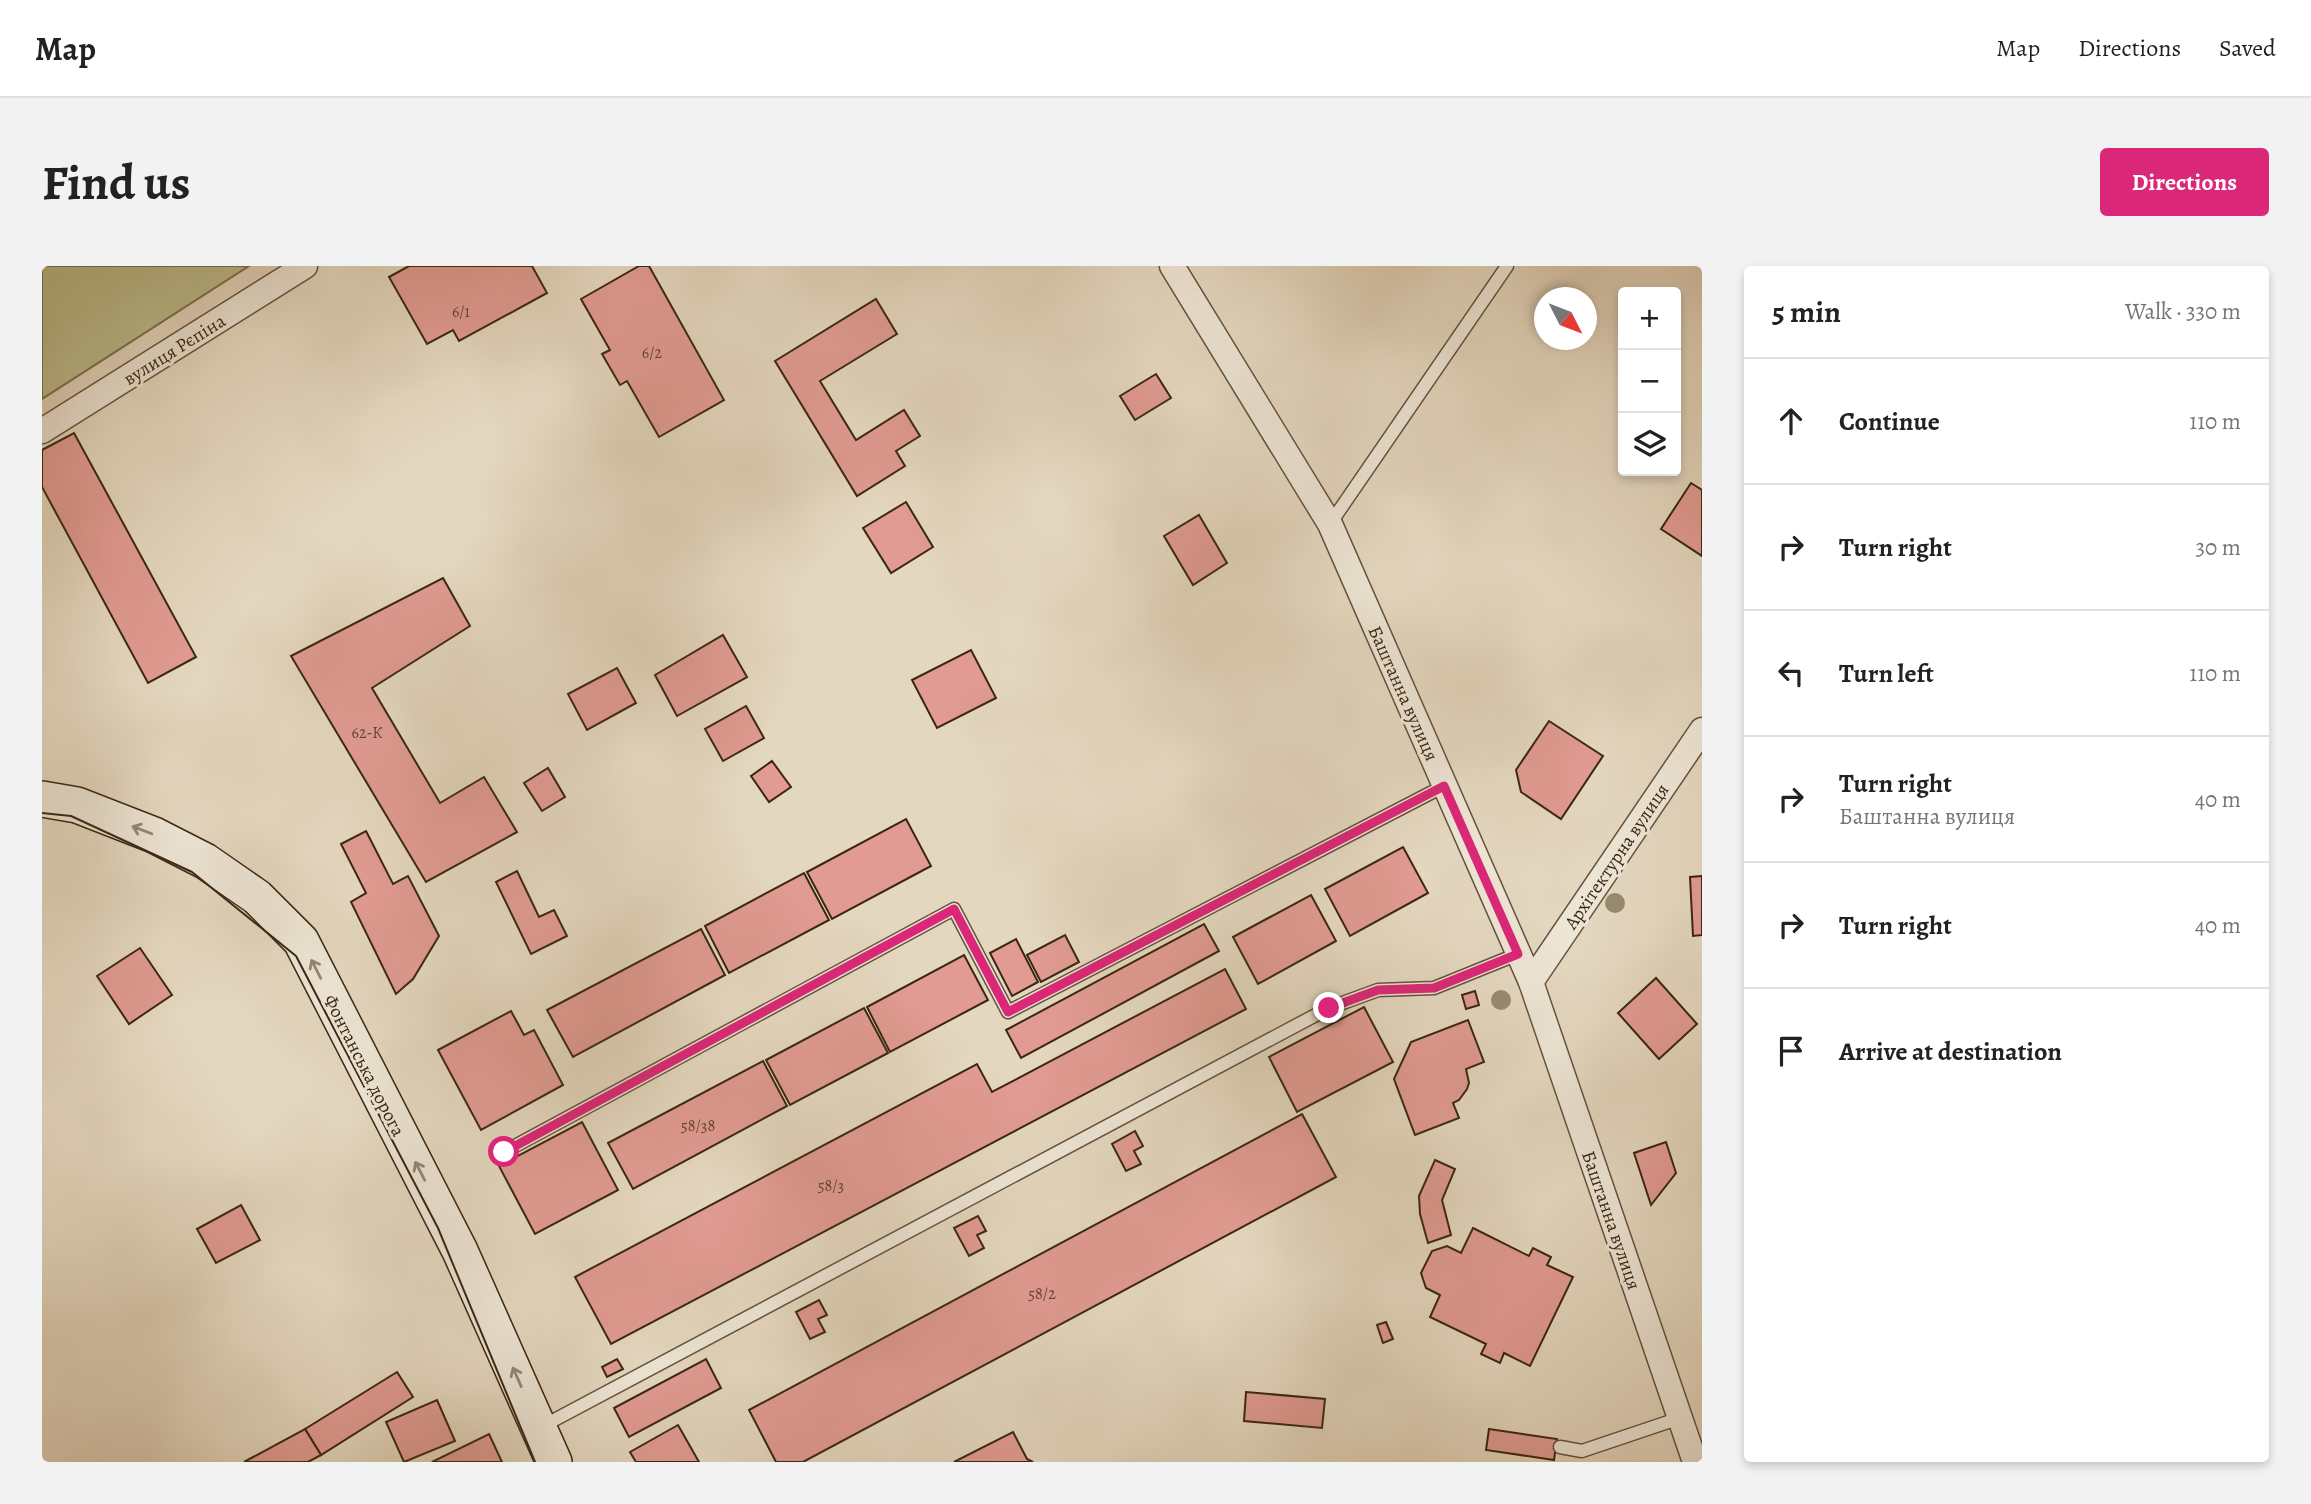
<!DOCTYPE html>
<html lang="en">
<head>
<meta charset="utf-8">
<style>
	:root { --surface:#fff; --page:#f2f2f2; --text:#222; --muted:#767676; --line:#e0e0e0; --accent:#db2777 }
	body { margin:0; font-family:Alegreya,serif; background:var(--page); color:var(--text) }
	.controls { position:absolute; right:21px; top:21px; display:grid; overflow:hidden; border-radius:7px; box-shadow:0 4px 10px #0003 }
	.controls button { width:63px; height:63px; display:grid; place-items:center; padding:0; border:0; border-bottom:2px solid var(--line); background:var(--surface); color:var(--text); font:35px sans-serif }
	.compass { position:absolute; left:1492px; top:21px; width:63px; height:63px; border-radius:50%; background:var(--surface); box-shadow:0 4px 10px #0003; rotate:132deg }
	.stop { position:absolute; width:21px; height:21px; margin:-16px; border:5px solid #db2777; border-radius:50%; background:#fff }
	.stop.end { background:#db2777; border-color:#fff; box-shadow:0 2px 7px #0008 }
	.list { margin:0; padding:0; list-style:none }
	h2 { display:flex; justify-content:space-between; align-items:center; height:91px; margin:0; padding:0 28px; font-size:30px }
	h2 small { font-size:23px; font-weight:400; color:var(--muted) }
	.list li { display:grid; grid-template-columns:46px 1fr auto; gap:21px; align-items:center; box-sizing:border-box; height:126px; padding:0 28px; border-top:2px solid var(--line) }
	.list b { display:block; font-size:26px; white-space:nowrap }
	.list p { margin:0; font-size:23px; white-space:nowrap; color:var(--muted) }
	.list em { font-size:23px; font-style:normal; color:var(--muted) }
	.icon { flex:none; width:38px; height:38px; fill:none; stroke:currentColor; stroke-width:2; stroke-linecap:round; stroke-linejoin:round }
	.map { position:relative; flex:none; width:1660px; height:1196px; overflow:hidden; border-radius:7px }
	header { display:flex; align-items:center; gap:42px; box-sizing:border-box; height:98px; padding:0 35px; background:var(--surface); border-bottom:2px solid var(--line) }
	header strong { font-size:33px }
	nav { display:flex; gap:38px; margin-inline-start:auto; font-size:24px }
	.intro { display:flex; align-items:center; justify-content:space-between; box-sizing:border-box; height:168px; padding:0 42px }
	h1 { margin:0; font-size:49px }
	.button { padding:18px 32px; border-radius:7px; background:var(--accent); color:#fff; font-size:24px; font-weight:700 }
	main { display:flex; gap:42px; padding:0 42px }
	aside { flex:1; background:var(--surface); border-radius:7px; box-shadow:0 4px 10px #0003 }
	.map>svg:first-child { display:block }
	.green { fill:#bcbc8c; stroke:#7b724f; stroke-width:2 }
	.building { fill:#e19b92; stroke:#3a2712; stroke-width:2 }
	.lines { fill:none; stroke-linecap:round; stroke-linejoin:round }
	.service-casing { stroke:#64533d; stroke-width:15 }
	.minor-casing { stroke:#64533d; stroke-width:27 }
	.secondary-casing { stroke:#3a2712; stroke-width:38 }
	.service { stroke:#ede5d5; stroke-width:12 }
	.minor { stroke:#ede5d5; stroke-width:24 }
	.secondary { stroke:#ede5d5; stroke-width:35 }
	.tram { stroke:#3a2712; stroke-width:2 }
	.tree { fill:#988b70 }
	.oneway { stroke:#948674 }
	.route { stroke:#db2777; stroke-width:9 }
	.labels { text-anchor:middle; stroke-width:6; stroke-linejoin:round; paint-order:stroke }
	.number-label { font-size:16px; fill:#644432 }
	.street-label { font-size:19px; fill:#3a2712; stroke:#ede5d5 }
</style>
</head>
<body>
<header>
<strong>Map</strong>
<nav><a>Map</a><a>Directions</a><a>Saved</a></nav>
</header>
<div class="intro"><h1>Find us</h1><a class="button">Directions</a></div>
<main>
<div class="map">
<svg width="1660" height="1196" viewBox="0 0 1660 1196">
	<rect width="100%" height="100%" fill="#e4d7bf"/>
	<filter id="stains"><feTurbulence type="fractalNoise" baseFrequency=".00286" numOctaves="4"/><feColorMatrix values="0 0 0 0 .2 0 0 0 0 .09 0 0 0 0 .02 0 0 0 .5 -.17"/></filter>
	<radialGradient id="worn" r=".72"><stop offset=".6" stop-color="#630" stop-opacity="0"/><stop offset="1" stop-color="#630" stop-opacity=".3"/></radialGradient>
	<path class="green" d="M0 0H207L0 133Z"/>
	<g class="building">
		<path d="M367 0H490L505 27 417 75 411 64 385 78 347 11Z"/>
		<path d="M597 0H607L682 134 617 171 585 115 578 119 560 88 568 84 539 33Z"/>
		<path d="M834 33 855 68 778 115 814 174 862 144 878 170 854 185 863 200 815 230 733 95Z"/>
		<path d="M1114 108 1129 132 1093 154 1078 130Z"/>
		<path d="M32 167 154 391 106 417 0 221V184Z"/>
		<path d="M1649 217 1660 224V290L1619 263Z"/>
		<path d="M864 236 891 281 849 307 821 262Z"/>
		<path d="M1157 249 1185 297 1151 319 1122 270Z"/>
		<path d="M401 312 428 360 330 422 398 537 442 511 475 566 384 616 249 390Z"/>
		<path d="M681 369 705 411 635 450 613 409Z"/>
		<path d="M929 384 954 432 895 462 870 414Z"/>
		<path d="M575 402 594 437 545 464 526 428Z"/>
		<path d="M704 440 722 472 681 495 663 463Z"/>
		<path d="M1507 455 1561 490 1519 553 1479 526 1474 504Z"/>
		<path d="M730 495 749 521 727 536 709 510Z"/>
		<path d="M506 502 523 531 500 545 482 517Z"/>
		<path d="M864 553 889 600 790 653 765 606Z"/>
		<path d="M324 565 351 618 366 610 397 670 371 713 354 728 309 636 324 627 299 578Z"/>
		<path d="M1361 581 1386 627 1308 670 1283 623Z"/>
		<path d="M475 605 497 651 512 644 525 670 489 688 454 616Z"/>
		<path d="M762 607 787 654 687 707 663 660Z"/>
		<path d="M1660 610V669L1651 670 1648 611Z"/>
		<path d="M1269 629 1294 675 1216 718 1191 671Z"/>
		<path d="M1162 658 1177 685 979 792 964 764Z"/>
		<path d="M659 663 683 709 531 791 505 744Z"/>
		<path d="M1023 669 1037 696 999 716 985 689Z"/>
		<path d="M974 673 996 716 970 730 948 687Z"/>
		<path d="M98 682 130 729 87 758 55 710Z"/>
		<path d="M922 689 946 734 848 786 825 741Z"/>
		<path d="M1183 703 1204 743 569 1078 533 1011 935 798 950 826Z"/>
		<path d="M1614 712 1655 758 1617 793 1576 747Z"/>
		<path d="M1433 725 1437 739 1424 743 1420 729Z"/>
		<path d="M1322 741 1351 796 1255 846 1227 791Z"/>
		<path d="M822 742 846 787 748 839 724 794Z"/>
		<path d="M469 745 482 769 492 764 521 819 439 864 396 784Z"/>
		<path d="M1426 754 1442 796 1424 803 1427 817 1425 823 1417 834 1411 837 1417 852 1373 869 1352 813 1369 776Z"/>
		<path d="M721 795 745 840 591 923 566 877Z"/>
		<path d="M1260 848 1294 911 761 1196H734L707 1144Z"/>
		<path d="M540 856 576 924 493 968 457 900Z"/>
		<path d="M1093 865 1101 880 1092 885 1099 898 1084 905 1070 878Z"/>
		<path d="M1624 876 1634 907 1609 939 1592 887Z"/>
		<path d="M1393 894 1413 903 1400 934 1409 969 1386 977 1378 948 1377 930Z"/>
		<path d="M199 939 218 974 174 997 155 963Z"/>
		<path d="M936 950 944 965 935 969 942 982 927 990 912 962Z"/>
		<path d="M1431 962 1487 990 1491 982 1509 991 1505 999 1531 1011 1488 1100 1462 1087 1458 1097 1439 1088 1444 1078 1388 1051 1398 1029 1384 1022 1379 1007 1390 985 1405 980 1419 987Z"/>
		<path d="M777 1034 785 1049 776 1053 783 1066 768 1073 754 1046Z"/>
		<path d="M1344 1056 1351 1073 1341 1077 1335 1059Z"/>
		<path d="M575 1093 581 1103 565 1111 560 1101Z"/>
		<path d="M664 1093 679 1122 587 1171 572 1142Z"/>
		<path d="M355 1106 371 1131 279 1189 263 1163Z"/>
		<path d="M1204 1126 1283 1133 1280 1162 1202 1155Z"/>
		<path d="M395 1134 413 1175 362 1196 344 1156Z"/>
		<path d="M636 1159 657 1196H594L588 1186Z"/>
		<path d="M263 1163 279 1189 266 1196H202Z"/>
		<path d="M1447 1163 1515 1173 1512 1194 1444 1184Z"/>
		<path d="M971 1166 985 1193 991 1196H912Z"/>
		<path d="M447 1168 460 1196H390Z"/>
	</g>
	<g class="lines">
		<defs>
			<g id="service">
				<path d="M1288 258 1465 0"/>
				<path d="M462 886 912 643 966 746 1402 520"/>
				<path d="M499 1161 1287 742 1336 724 1392 722 1476 688"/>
				<path d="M1518 1181 1540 1185 1638 1152"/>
			</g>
			<g id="minor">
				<path d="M1130 0 1288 258 1489 716 1653 1196"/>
				<path d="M0 165 263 0"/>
				<path d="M1489 716 1660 464"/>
			</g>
			<path id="secondary" d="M0 533 35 539 112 569 163 595 215 631 259 675 418 985 512 1196"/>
		</defs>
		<use href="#service" class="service-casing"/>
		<use href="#minor" class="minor-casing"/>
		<use href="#secondary" class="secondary-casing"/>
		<use href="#service" class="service"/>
		<use href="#minor" class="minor"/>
		<use href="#secondary" class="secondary"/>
		<path class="tram" d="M0 547 29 550 150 606 254 690 396 962 493 1196"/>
	</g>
	<g class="tree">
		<circle cx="1573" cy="637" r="10"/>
		<circle cx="1459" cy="734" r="10"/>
	</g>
	<defs><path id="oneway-shaft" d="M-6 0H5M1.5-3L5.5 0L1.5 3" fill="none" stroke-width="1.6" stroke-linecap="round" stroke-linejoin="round" transform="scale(1.75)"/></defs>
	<g class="oneway">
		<use href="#oneway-shaft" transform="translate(100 564) rotate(-159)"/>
		<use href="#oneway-shaft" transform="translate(274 703) rotate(-117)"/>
		<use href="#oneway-shaft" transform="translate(378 905) rotate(-117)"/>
		<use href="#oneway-shaft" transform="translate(475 1111) rotate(-114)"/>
	</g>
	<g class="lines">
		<path class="route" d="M462 886 912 643 966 746 1402 520 1476 688 1392 722 1336 724 1287 742"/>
	</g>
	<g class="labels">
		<g class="number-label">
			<text x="419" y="51">6/1</text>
			<text x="610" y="92">6/2</text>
			<text x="325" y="472">62-К</text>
			<text x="656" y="865">58/38</text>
			<text x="789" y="925">58/3</text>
			<text x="1000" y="1033">58/2</text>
		</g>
		<g class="street-label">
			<text transform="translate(132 83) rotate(-32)" y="7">вулиця Рєпіна</text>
			<text transform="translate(1362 427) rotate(66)" y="7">Баштанна вулиця</text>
			<text transform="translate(1574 590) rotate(-56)" y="7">Архітектурна вулиця</text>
			<text transform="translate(323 799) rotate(63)" y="7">Фонтанська дорога</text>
			<text transform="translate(1570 954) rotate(71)" y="7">Баштанна вулиця</text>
		</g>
	</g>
	<rect width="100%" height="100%" filter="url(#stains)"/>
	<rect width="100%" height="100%" fill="url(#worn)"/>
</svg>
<div class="controls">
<button>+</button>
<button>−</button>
<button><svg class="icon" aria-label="layers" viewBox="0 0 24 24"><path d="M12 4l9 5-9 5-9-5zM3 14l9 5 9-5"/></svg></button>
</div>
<svg class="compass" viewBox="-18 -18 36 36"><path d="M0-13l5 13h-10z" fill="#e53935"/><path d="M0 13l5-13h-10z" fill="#767676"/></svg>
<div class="stop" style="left:462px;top:886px"></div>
<div class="stop end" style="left:1287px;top:742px"></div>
</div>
<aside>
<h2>5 min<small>Walk · 330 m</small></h2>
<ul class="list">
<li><svg class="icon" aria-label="ahead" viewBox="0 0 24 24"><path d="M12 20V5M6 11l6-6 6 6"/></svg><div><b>Continue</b></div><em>110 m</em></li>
<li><svg class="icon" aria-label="right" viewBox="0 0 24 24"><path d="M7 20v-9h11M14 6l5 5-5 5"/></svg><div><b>Turn right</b></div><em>30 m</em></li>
<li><svg class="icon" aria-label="left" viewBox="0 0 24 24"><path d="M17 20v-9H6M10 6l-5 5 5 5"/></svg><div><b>Turn left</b></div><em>110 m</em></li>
<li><svg class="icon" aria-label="right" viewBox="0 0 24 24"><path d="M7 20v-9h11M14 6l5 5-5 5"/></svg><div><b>Turn right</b><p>Баштанна вулиця</p></div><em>40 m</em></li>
<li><svg class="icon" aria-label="right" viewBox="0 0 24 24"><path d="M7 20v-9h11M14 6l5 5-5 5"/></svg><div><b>Turn right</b></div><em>40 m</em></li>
<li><svg class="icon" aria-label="arrive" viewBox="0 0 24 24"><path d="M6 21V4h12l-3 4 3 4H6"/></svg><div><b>Arrive at destination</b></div></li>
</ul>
</aside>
</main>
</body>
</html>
